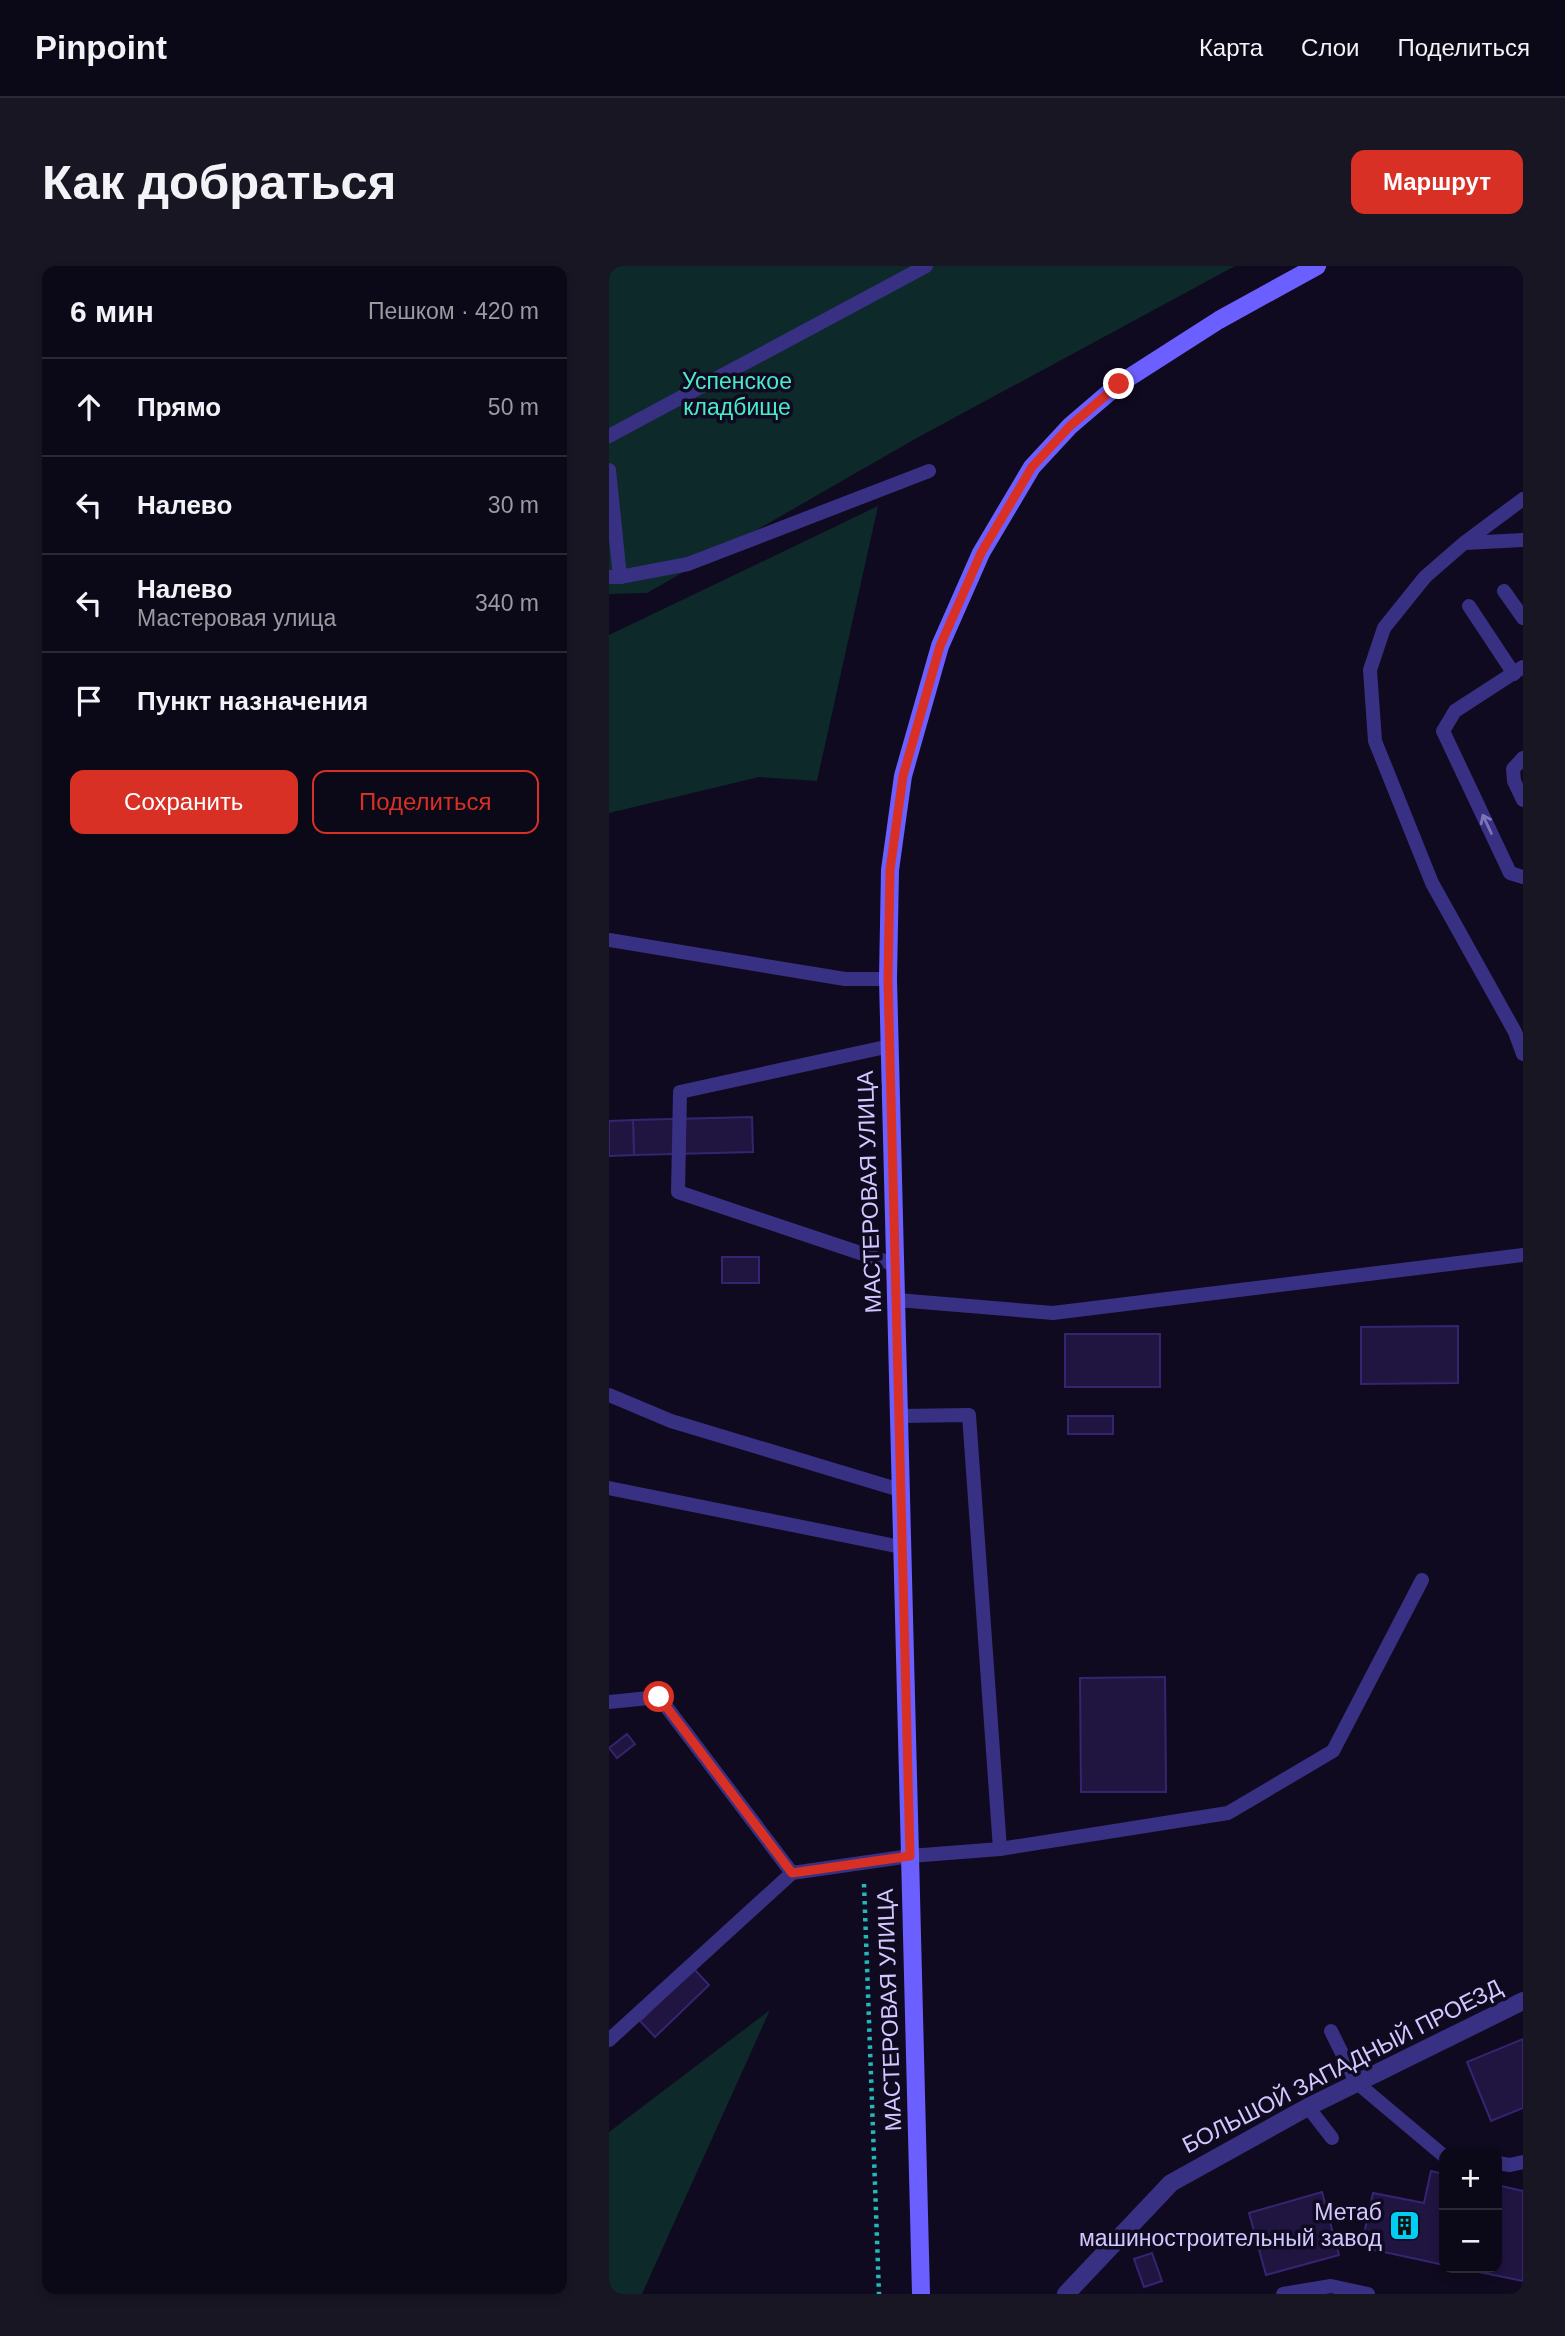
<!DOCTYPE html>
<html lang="ru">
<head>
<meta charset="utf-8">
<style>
	:root { --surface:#0b0817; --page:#191624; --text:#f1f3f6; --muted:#9a9aa1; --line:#2b2936; --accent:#d93025 }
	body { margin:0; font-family:Helvetica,sans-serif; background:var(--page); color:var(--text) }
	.controls { position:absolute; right:21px; bottom:21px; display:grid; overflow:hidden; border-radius:14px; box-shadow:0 4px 10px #0003 }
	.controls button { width:63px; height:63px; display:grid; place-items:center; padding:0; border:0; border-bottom:2px solid var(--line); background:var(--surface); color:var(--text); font:35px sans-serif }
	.stop { position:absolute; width:21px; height:21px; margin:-16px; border:5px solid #d93025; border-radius:50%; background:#fff }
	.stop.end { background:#d93025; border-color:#fff; box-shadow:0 2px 7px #0008 }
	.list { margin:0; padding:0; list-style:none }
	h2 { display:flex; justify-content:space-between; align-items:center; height:91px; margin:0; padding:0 28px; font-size:30px }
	h2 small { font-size:23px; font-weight:400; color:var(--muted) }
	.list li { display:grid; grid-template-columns:46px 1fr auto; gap:21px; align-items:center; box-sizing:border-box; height:98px; padding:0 28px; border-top:2px solid var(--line) }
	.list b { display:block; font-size:26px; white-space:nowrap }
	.list p { margin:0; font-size:23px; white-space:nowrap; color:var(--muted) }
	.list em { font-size:23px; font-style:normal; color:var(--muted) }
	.actions { display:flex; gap:14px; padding:21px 28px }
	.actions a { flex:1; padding:16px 0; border:2px solid var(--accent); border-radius:14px; text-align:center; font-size:24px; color:var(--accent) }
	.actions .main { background:var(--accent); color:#fff }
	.icon { flex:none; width:38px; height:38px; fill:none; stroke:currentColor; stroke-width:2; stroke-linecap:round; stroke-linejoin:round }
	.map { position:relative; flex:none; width:914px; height:2028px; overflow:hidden; border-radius:14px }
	header { display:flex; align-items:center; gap:42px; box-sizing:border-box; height:98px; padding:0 35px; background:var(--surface); border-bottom:2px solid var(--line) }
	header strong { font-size:33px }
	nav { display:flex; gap:38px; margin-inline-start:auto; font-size:24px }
	.intro { display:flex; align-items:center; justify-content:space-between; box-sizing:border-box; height:168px; padding:0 42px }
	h1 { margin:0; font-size:49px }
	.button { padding:18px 32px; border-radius:14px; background:var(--accent); color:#fff; font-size:24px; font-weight:700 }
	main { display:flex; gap:42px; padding:0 42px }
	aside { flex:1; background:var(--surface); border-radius:14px; box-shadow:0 4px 10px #0003 }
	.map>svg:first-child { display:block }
	.green { fill:#0d2929 }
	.building { fill:#201441; stroke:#372470; stroke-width:2 }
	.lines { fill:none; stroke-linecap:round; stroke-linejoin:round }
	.path { stroke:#22b9b9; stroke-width:4.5; stroke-dasharray:3.5 5; stroke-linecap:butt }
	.service { stroke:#383082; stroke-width:14 }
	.minor { stroke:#383082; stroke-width:18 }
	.secondary { stroke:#6c5fff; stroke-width:18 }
	.oneway { stroke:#7d74ba }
	.route { stroke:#d93025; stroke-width:9 }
	.labels { text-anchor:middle; stroke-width:7; stroke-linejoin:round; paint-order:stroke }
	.park-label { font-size:23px; fill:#49eaca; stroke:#0f0a1f }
	.street-label { font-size:23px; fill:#d1c8ff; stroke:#0f0a1f }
	.poi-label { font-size:23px; fill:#d1c8ff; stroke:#0f0a1f; text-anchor:end }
</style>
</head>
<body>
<header>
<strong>Pinpoint</strong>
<nav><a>Карта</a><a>Слои</a><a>Поделиться</a></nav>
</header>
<div class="intro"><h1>Как добраться</h1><a class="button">Маршрут</a></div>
<main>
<aside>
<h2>6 мин<small>Пешком · 420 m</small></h2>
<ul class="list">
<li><svg class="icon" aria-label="ahead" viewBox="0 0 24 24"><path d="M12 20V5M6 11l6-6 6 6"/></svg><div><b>Прямо</b></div><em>50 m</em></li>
<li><svg class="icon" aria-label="left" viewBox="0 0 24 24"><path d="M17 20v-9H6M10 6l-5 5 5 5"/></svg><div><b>Налево</b></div><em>30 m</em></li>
<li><svg class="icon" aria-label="left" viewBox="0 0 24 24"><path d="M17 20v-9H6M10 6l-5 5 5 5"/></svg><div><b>Налево</b><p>Мастеровая улица</p></div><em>340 m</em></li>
<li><svg class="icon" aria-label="arrive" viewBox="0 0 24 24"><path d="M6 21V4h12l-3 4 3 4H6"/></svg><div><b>Пункт назначения</b></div></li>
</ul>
<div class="actions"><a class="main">Сохранить</a><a>Поделиться</a></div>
</aside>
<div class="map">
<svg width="914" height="2028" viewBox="0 0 914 2028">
	<rect width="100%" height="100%" fill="#0f0a1f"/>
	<g class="green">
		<path d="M0 0H626L306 173 38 327 0 328Z"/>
		<path d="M269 240 208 515 150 511 0 547V369Z"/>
		<path d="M161 1744 33 2028H0V1866Z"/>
	</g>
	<g class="building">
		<path d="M143 851 144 886 25 889 24 854Z"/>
		<path d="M24 854 25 889 0 890V855Z"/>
		<rect x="113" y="991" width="37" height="26"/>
		<path d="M849 1060V1117L752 1118V1061Z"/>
		<rect x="456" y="1068" width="95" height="53"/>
		<rect x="459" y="1150" width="45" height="18"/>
		<path d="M556 1411 557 1526H472L471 1412Z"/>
		<path d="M18 1468 26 1478 8 1492 0 1482Z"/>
		<path d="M85 1703 100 1719 46 1771 31 1755Z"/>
		<path d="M914 1773V1842L882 1855 858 1796Z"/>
		<path d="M822 1905 835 1908V1999L752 1981 764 1927 815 1937Z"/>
		<path d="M888 1919 914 1925V2015L850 2002H888Z"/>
		<path d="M713 1926 730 1989 657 2009 640 1947Z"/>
		<path d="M543 1987 553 2015 535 2021 525 1993Z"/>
	</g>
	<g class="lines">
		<path class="path" d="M255 1618 270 2028"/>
		<g class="service">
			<path d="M0 170 317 0"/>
			<path d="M0 204 11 311H0"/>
			<path d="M914 233 855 277 816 311 775 362 761 404 766 475 823 617 906 766 914 788"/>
			<path d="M856 277 914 274"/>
			<path d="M11 311 79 298 320 205"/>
			<path d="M895 325 914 352"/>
			<path d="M860 340 905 408"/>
			<path d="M914 401 846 445 834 465 901 607 914 611"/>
			<path d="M914 492 904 503 905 515 914 534"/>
			<path d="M0 674 236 713H279"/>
			<path d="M281 780 71 826 69 926 287 999"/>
			<path d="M288 1034 444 1047 914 989"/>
			<path d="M0 1129 62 1155 291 1224"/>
			<path d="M0 1222 292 1281"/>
			<path d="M0 1436 50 1431 183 1607"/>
			<path d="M391 1583 619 1547 724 1485 813 1314"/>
			<path d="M722 1765 747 1816 835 1890"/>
			<path d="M0 1774 183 1607 301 1590 391 1583 360 1149 291 1150"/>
			<path d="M699 1841 723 1872"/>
			<path d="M888 1897 901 1899 914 1896"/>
			<path d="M674 2028 722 2020 759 2028"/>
		</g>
		<path class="minor" d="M457 2028 562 1917 699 1841 914 1735"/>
		<path class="secondary" d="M312 2028 279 713 281 604 294 510 331 380 372 287 423 201 461 160 510 118 610 54 708 0"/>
	</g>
	<defs><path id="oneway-shaft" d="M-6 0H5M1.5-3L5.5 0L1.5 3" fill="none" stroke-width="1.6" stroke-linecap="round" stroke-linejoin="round" transform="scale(1.75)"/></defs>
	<use class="oneway" href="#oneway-shaft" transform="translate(878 558) rotate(-115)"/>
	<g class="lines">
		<path class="route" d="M50 1431 183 1607 301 1590 279 713 281 604 294 510 331 380 372 287 423 201 461 160 510 118"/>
	</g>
	<defs>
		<symbol id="building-square" viewBox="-11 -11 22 22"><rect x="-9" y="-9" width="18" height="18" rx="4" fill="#00cdf3" stroke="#0f0a1f"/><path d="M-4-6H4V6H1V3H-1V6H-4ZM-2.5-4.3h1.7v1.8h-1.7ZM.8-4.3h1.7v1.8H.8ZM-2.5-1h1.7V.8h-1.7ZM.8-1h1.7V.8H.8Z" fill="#111"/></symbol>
	</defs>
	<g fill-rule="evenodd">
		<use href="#building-square" x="778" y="1942" width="35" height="35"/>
	</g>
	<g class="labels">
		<g class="park-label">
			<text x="128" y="123">Успенское<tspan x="128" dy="26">кладбище</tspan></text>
		</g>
		<g class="street-label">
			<text transform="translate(260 926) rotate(-92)" y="8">МАСТЕРОВАЯ УЛИЦА</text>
			<text transform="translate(280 1744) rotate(-92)" y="8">МАСТЕРОВАЯ УЛИЦА</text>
			<text transform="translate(733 1800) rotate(-27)" y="8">БОЛЬШОЙ ЗАПАДНЫЙ ПРОЕЗД</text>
		</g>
		<g class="poi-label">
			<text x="773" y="1954">Метаб<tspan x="773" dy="26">машиностроительный завод</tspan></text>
		</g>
	</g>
</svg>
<div class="controls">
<button>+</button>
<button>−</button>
</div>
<div class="stop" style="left:50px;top:1431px"></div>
<div class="stop end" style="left:510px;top:118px"></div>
</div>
</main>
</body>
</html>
